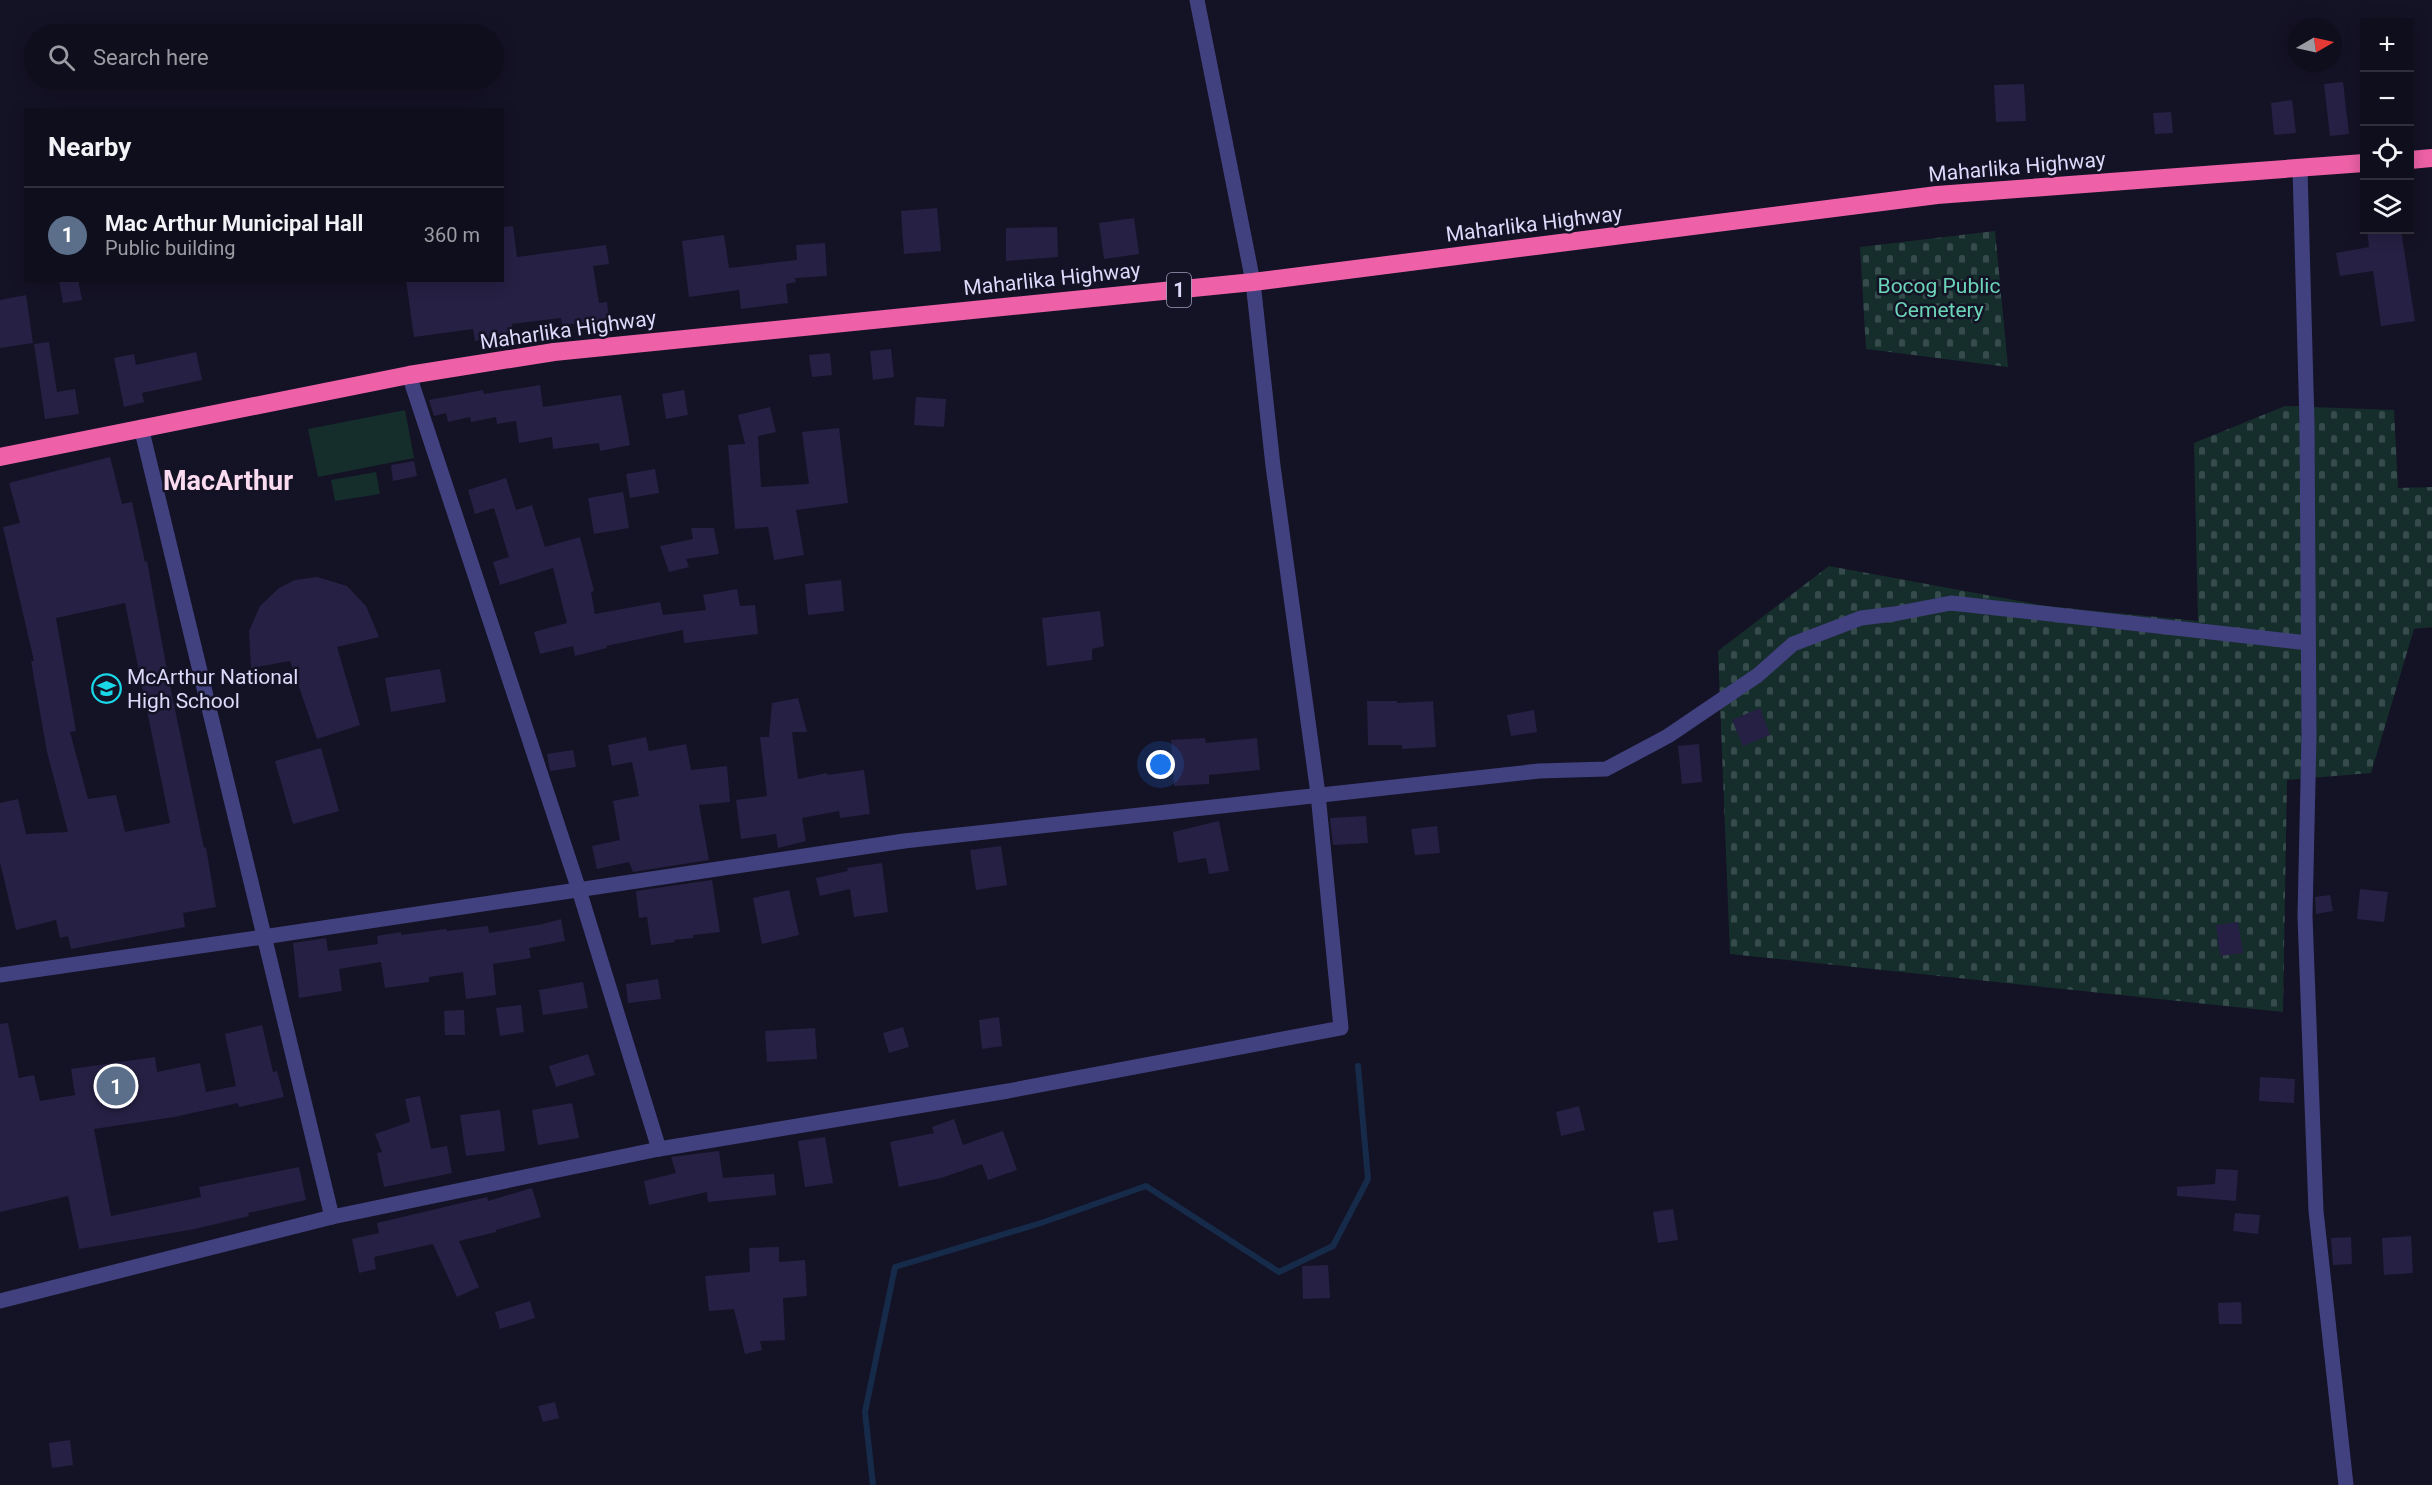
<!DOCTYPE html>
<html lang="en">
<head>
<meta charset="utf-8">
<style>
	:root { --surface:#0f0e1c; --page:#181725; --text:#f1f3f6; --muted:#9b9ca3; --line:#2f2e3b; --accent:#d93025 }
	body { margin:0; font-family:Roboto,sans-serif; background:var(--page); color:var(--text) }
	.controls { position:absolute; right:18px; top:18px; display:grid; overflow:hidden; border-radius:0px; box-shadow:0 3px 15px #0003 }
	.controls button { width:54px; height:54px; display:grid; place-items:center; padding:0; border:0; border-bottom:2px solid var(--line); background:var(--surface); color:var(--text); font:30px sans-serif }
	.compass { position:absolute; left:2288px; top:18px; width:54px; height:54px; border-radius:50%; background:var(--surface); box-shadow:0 3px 15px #0003; rotate:81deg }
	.you { position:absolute; left:1161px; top:765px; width:21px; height:21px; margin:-15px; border:4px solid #fff; border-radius:50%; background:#1a73e8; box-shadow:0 0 0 9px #1a73e833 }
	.badge { display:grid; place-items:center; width:39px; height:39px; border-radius:50%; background:var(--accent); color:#fff; font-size:20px; font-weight:700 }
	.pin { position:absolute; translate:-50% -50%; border:3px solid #fff; box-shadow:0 2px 6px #0006 }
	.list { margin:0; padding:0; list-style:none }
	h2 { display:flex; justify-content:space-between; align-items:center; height:78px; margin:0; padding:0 24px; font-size:26px }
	h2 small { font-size:20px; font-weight:400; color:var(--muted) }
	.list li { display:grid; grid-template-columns:39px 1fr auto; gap:18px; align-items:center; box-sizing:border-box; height:96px; padding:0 24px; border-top:2px solid var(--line) }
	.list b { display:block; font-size:22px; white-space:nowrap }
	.list p { margin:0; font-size:20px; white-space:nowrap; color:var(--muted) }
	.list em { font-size:20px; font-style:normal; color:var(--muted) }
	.icon { flex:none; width:33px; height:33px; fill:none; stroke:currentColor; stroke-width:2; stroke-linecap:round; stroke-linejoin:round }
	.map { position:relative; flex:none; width:2432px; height:1485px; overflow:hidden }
	.search { position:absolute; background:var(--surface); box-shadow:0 3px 15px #0003; left:24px; top:24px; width:480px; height:66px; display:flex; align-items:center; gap:15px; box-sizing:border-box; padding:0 21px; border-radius:33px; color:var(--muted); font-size:22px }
	.panel { position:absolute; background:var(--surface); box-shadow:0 3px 15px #0003; left:24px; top:108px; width:480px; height:174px; border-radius:0px }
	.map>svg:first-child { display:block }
	.grass { fill:#152e2c }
	.cemetery { fill:url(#cemetery-stones) }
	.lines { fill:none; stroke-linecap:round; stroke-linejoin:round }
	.stream { stroke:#162b4a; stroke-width:6 }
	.building { fill:#262044; fill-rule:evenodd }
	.street { stroke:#42417f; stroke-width:15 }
	.highway { stroke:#ee61a8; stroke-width:18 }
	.labels { text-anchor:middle; stroke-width:5; stroke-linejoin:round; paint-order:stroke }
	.shield { fill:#141225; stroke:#a09dbb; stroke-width:1.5 }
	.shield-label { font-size:20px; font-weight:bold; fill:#dcd9fb }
	.street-label { font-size:21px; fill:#dcd9fb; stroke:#141225 }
	.park-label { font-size:21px; fill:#6cd4b8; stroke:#141225 }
	.poi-label { font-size:21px; fill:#dcd9fb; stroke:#141225; text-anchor:start }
	.district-label { font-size:27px; font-weight:bold; fill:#fbdbf0; stroke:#141225 }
</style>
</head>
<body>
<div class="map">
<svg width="2432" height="1485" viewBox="0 0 2432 1485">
	<defs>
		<pattern id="cemetery-stones" width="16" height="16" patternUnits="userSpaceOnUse" patternTransform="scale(1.5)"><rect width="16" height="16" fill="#152e2c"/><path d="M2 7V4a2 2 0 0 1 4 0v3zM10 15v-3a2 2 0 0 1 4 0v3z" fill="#364c4c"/></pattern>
	</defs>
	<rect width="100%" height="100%" fill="#141225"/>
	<g class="grass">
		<path d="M405 410 414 458 318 477 308 429Z"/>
		<path d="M376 472 380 494 335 501 331 480Z"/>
	</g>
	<g class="cemetery">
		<path d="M1995 231 2008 367 1866 349 1860 247Z"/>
		<path d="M2285 406 2394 410 2398 488 2432 487V627L2414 629 2371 773 2287 780 2283 1012 1730 954 1718 651 1829 566 2046 606 2198 621 2194 443Z"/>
	</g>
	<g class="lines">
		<path class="stream" d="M873 1485 865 1412 895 1267 1041 1223 1146 1186 1279 1272 1333 1246 1368 1179 1358 1066"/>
	</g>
	<g class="building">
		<path d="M2343 82 2349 134 2330 136 2324 84Z"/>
		<path d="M2024 84 2026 121 1996 122 1994 85Z"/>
		<path d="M2292 100 2296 133 2274 135 2271 103Z"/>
		<path d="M2171 112 2173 133 2155 134 2153 113Z"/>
		<path d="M937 208 941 251 904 254 901 211Z"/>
		<path d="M1134 218 1139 254 1104 259 1099 223Z"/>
		<path d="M513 226 517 257 606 245 609 264 593 266 599 303 607 302 609 320 562 325 561 318 512 324 514 334 475 341 473 329 414 337 406 280H502V227Z"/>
		<path d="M1057 227 1058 257 1006 261V228Z"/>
		<path d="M2367 230H2401L2415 321 2381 326 2373 271 2340 276 2336 253 2369 247Z"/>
		<path d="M724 235 729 268 797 260 796 245 825 243 827 276 795 278 796 282 786 284 788 303 741 309 739 290 689 297 682 241Z"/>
		<path d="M59 280H78L82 300 63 303Z"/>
		<path d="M26 295 33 343 0 348V300Z"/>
		<path d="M49 342 57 392 75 389 79 414 45 419 34 344Z"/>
		<path d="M891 349 894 377 873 380 870 351Z"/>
		<path d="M196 352 202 380 142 393 144 402 124 407 114 358 134 354 136 365Z"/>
		<path d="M830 353 832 375 812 377 809 355Z"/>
		<path d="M540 385 543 407 621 395 630 445 600 451 599 443 553 449 552 437 519 443 516 421 497 424 496 417 471 422 470 417 448 422 446 413 434 416 429 400 483 390 484 394Z"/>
		<path d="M684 390 688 415 666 419 662 394Z"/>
		<path d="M916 397 946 399 944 427 914 425Z"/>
		<path d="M770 407 776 432 758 436 761 487 809 484 802 432 839 428 848 503 796 510 804 555 774 560 768 527 735 529 728 445 745 444 738 415Z"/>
		<path d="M110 457 122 504 132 502 145 562 147 561 169 681 204 848 206 847 216 907 183 913 185 927 71 949 68 936 60 938 56 920 16 930 0 862V803L18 799 26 834 68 832 47 752 31 661H34L3 527 20 523 9 483ZM125 603 170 823 125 832 116 795 88 799 70 732 76 731 56 618Z"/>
		<path d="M414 461 417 476 393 481 391 465Z"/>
		<path d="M655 469 659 493 630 498 626 474Z"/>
		<path d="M506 478 516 510 532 505 545 547 580 537 594 591 591 592 595 614 660 602 663 615 706 610 703 595 737 589 740 606 755 605 758 634 684 643 683 630 606 646 607 648 575 656 573 646 540 654 534 632 567 623 553 568 500 585 493 562 509 557 494 508 475 514 468 490Z"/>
		<path d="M623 492 629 528 594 534 588 498Z"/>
		<path d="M691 528H714L719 554 686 559 689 567 669 572 660 546 693 539Z"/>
		<path d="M317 577 347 586 366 606 379 637 337 647 360 725 317 739 290 661 251 668 249 631 260 606 279 588 295 580Z"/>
		<path d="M841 580 844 611 808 615 805 584Z"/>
		<path d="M1100 611 1104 646 1092 649V660L1047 666 1042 618Z"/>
		<path d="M440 669 446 702 391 712 385 678Z"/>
		<path d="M798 698 807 732H792L798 779 827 773V775L864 770 870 814 840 818 839 811 802 818 806 841 778 848 776 834 741 839 736 800 767 796 760 737H769L772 703Z"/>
		<path d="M1367 701H1397V703L1433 701 1436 747 1402 749V745H1368Z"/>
		<path d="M1760 708 1770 735 1743 746 1732 720Z"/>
		<path d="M1534 710 1537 732 1511 736 1507 715Z"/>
		<path d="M646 737 649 751 686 744 691 770 727 766 730 802 699 805 709 860 633 872 629 862 597 869 592 846 620 840 613 801 639 796 632 762 612 766 608 745Z"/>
		<path d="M1205 738 1206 743 1257 738 1260 770 1209 775V784L1174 786 1171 740Z"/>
		<path d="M1699 744 1702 782 1682 784 1678 746Z"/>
		<path d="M321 748 339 811 293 824 275 761Z"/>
		<path d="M573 750 576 767 550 771 547 754Z"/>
		<path d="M1366 816 1368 843 1333 845 1330 818Z"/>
		<path d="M1219 821 1229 871 1209 874 1206 858 1178 863 1173 832Z"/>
		<path d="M1437 826 1440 853 1415 855 1411 829Z"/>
		<path d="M1001 846 1007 885 976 890 970 850Z"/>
		<path d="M882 863 888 912 854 917 850 889 820 896 816 878 848 871 847 868Z"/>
		<path d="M712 880 720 932 693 935V938L674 940 675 942 651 945 647 917 639 918 636 891Z"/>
		<path d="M2360 889 2388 892 2384 922 2357 919Z"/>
		<path d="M789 890 799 935 762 944 753 898Z"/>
		<path d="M2330 895 2333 911 2316 914 2315 897Z"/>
		<path d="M561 919 565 941 529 948 531 958 493 964 496 995 466 999 463 972 429 977V982L385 988 381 962 339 969 342 991 299 998 293 943 326 938 328 951 378 944 377 936 401 932V935L446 929 447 931 488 926 489 933 543 924Z"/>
		<path d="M2238 922 2243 953 2220 956 2216 925Z"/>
		<path d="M658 979 661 999 628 1003 626 984Z"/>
		<path d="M583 982 588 1008 543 1015 539 990Z"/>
		<path d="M521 1005 524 1032 500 1036 496 1008Z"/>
		<path d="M464 1010 465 1035H445L444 1011Z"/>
		<path d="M999 1017 1002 1046 982 1049 979 1020Z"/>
		<path d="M8 1023 19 1078 34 1075 40 1101 75 1095 71 1069 155 1057 157 1072 200 1063 206 1092 236 1086 225 1034 262 1025 273 1072 277 1071 284 1097 239 1107 238 1103 174 1117 94 1129 111 1216 201 1197 199 1187 299 1167 306 1200 248 1213 249 1216 195 1229 79 1249 68 1196 0 1212V1024Z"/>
		<path d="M903 1027 909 1047 889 1053 883 1033Z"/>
		<path d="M815 1028 817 1059 767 1062 765 1031Z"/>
		<path d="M588 1054 595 1075 556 1087 549 1066Z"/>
		<path d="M2260 1077 2295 1079 2294 1103 2259 1101Z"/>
		<path d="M420 1096 431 1149 447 1146 452 1173 384 1187 377 1153 382 1152 375 1134 410 1122 405 1099Z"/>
		<path d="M572 1103 579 1138 538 1145 532 1110Z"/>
		<path d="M1579 1106 1585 1130 1561 1136 1556 1112Z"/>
		<path d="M500 1110 505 1151 466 1156 460 1115Z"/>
		<path d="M954 1119 963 1145 1003 1131 1017 1170 988 1180 982 1164 941 1178 899 1187 890 1142 934 1133 932 1127Z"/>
		<path d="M825 1137 833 1183 805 1187 798 1141Z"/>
		<path d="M719 1151 723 1178 774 1174 776 1195 708 1202 707 1192 649 1205 644 1181 676 1173 671 1157Z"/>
		<path d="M2216 1169 2238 1170 2236 1201 2177 1196V1187L2215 1184Z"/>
		<path d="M532 1188 541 1217 496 1230V1232L459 1241 479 1287 457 1297 433 1244 374 1257 376 1269 359 1273 352 1239 379 1233 377 1223 487 1197 488 1201Z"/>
		<path d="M1673 1209 1678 1240 1658 1243 1653 1212Z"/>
		<path d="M2235 1213 2260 1215 2258 1234 2233 1231Z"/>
		<path d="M2411 1236 2413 1273 2384 1275 2382 1238Z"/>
		<path d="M2351 1237 2352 1264 2333 1265 2331 1238Z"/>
		<path d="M779 1247V1262L805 1260 807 1296 783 1298 785 1340 760 1341 762 1350 745 1354 734 1309 709 1311 705 1276 750 1272 749 1248Z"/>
		<path d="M1328 1265 1330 1298 1303 1299 1302 1266Z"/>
		<path d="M530 1301 535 1318 500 1329 495 1312Z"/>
		<path d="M2241 1302 2242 1324H2219L2218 1303Z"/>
		<path d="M555 1402 559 1418 543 1422 538 1406Z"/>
		<path d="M70 1440 73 1465 52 1468 49 1443Z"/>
	</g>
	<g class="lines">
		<g class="street">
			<path d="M2300 168 2307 424 2309 736 2305 916 2316 1211 2346 1485"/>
			<path d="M409 375 579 890 659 1149"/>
			<path d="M141 427 332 1217 659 1149 1008 1091 1341 1028 1318 794 1273 466 1253 282 1197 0"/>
			<path d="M0 975 263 937 904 841 1539 771 1606 769 1668 736 1758 675 1793 644 1861 618 1894 614 1951 603 2308 643"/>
			<path d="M0 1301 332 1217"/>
		</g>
		<g class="highway">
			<path d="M2410 160 2432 158"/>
			<path d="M0 457 409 375 554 352 1253 282 1937 195 2364 163"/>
		</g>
	</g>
	<defs>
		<symbol id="school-ring" viewBox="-11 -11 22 22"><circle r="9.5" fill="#141225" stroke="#19d7e7" stroke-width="1.5"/><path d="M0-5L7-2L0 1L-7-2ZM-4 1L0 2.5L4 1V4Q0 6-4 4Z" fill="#19d7e7"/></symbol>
	</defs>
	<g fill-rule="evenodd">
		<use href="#school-ring" x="90" y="672" width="33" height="33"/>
	</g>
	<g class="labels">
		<rect class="shield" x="1167" y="273" width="24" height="34" rx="4.5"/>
		<g class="shield-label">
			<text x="1179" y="297">1</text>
		</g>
		<g class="street-label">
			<text transform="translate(2017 167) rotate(-5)" y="7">Maharlika Highway</text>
			<text transform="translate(1534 224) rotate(-7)" y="7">Maharlika Highway</text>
			<text transform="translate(1052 279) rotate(-6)" y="7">Maharlika Highway</text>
			<text transform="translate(568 330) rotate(-8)" y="7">Maharlika Highway</text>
		</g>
		<g class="park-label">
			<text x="1939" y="293">Bocog Public<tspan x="1939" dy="24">Cemetery</tspan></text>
		</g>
		<g class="poi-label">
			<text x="127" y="684">McArthur National<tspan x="127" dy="24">High School</tspan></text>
		</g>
		<g class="district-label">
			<text x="228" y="490">MacArthur</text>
		</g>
	</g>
</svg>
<div class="controls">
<button>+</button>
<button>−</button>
<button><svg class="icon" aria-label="locate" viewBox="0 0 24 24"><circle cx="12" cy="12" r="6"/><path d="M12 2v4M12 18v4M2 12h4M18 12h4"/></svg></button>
<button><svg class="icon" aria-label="layers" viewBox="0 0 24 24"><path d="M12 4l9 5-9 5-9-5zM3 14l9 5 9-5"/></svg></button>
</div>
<svg class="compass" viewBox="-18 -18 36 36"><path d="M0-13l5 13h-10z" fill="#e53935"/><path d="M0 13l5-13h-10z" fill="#9b9ca3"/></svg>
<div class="you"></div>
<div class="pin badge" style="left:116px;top:1086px;background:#5c6f8a">1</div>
<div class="search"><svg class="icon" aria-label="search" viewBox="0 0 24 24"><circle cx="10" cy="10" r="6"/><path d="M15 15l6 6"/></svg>Search here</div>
<section class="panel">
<h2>Nearby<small></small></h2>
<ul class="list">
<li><span class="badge" style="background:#5c6f8a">1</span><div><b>Mac Arthur Municipal Hall</b><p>Public building</p></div><em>360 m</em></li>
</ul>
</section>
</div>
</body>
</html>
